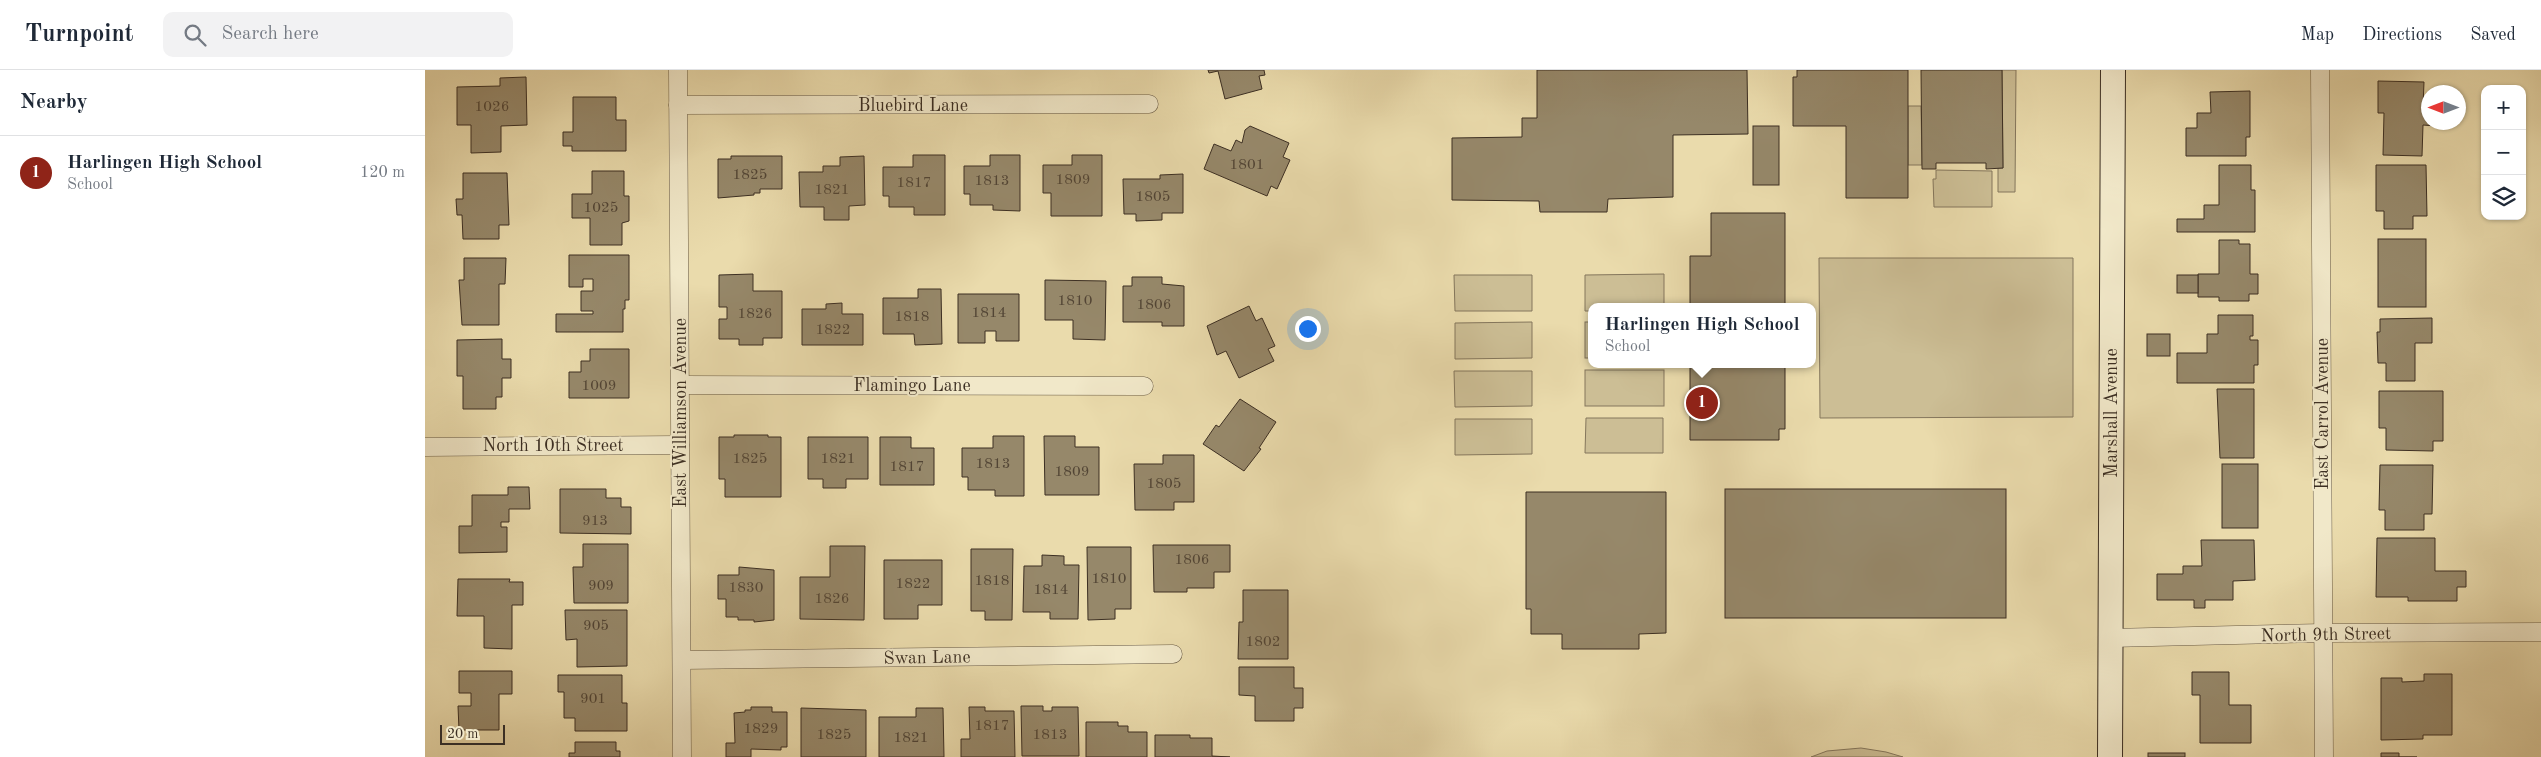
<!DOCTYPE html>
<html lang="en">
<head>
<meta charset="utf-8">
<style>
	:root { --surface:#fff; --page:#f2f2f3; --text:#1f2937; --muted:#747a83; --line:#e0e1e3; --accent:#8f2418 }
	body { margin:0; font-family:"Old Standard TT",serif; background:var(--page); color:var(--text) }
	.controls { position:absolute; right:15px; top:15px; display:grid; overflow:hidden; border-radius:10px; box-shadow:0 1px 4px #0004 }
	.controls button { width:45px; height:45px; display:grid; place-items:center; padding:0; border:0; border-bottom:1px solid var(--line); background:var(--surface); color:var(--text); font:25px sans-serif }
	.compass { position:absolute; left:1996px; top:15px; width:45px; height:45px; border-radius:50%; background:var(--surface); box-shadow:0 1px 4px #0004; rotate:270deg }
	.scale { position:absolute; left:15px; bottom:12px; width:65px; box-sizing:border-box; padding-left:5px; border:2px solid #3c2f23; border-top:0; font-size:14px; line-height:18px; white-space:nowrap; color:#3c2f23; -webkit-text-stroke:4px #f1e8c9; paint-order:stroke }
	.you { position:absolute; left:882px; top:258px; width:18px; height:18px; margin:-12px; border:4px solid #fff; border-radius:50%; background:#1a73e8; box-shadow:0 0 0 8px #1a73e833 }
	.badge { display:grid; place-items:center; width:32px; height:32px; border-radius:50%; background:var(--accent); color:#fff; font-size:16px; font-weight:700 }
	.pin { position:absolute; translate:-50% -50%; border:2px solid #fff; box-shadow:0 1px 5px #0006 }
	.popup { position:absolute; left:1163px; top:233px; width:228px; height:65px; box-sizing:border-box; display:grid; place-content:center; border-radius:10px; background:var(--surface); filter:drop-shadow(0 1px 4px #0005); font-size:16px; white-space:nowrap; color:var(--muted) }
	.popup b { font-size:19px; color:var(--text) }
	.popup::after { content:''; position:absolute; left:50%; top:100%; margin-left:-10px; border:10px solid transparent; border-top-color:var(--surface) }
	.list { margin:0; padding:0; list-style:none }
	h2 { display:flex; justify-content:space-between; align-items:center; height:65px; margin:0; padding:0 20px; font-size:21px }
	h2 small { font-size:16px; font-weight:400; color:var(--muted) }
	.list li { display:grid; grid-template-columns:32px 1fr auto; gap:15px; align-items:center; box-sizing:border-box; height:75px; padding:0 20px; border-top:1px solid var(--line) }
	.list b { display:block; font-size:19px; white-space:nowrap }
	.list p { margin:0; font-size:16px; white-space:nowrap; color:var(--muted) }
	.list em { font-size:16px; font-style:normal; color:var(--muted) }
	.icon { flex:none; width:28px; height:28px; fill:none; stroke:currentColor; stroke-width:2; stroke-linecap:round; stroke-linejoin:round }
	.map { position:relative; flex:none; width:2116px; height:687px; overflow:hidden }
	header { display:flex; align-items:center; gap:30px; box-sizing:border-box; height:70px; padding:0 25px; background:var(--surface); border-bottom:1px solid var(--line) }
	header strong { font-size:24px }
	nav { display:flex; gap:28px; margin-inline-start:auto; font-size:18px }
	.search { width:350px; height:45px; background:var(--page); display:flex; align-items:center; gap:12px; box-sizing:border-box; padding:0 18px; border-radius:10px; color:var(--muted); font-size:19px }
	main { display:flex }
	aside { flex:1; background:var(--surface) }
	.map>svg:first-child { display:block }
	.green { fill:#ccbe95; stroke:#84765c }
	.building { fill:#96886a; stroke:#3c2f23 }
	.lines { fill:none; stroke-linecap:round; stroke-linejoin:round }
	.street-casing { stroke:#685a45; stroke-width:19 }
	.secondary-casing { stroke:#3c2f23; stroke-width:26 }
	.street { stroke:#f1e8c9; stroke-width:18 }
	.secondary { stroke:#f1e8c9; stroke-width:24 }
	.labels { text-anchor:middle; stroke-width:4; stroke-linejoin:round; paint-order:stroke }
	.number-label { font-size:15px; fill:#524535 }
	.street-label { font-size:18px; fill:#3c2f23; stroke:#f1e8c9 }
</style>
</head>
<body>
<header>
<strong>Turnpoint</strong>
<div class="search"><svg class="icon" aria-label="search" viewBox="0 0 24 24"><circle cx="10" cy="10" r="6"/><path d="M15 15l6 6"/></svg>Search here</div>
<nav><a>Map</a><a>Directions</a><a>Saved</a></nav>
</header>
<main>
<aside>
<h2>Nearby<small></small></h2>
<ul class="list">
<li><span class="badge">1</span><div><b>Harlingen High School</b><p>School</p></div><em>120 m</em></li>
</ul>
</aside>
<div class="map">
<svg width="2116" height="687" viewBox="0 0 2116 687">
	<rect width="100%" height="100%" fill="#eadbac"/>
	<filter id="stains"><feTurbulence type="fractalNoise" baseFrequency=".004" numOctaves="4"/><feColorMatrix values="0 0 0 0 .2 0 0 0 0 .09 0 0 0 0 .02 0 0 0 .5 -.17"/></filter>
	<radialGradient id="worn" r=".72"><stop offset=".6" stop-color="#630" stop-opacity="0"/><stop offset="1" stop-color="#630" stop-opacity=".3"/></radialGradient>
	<g class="green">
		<path d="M1577 0H1591L1590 122H1573V98H1578Z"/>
		<path d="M1483 36H1496L1497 95H1483Z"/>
		<path d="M1511 100 1567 101V137H1509L1508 109H1511Z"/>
		<path d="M1394 188H1648V347L1395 348Z"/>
		<path d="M1239 204V237H1167V241H1160V205Z"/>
		<path d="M1029 205H1107V241H1030Z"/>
		<path d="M1107 252V288L1030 289V253Z"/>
		<rect x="1160" y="252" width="7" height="36"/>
		<rect x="1160" y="300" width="79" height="36"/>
		<path d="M1029 301H1107V336L1030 337Z"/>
		<path d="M1161 348H1238V383H1160Z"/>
		<path d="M1030 349H1107V384L1030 385Z"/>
		<path d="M1436 678 1461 682 1478 687H1386L1402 681Z"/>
	</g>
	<g class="building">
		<path d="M783 0H839L840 5 834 6 837 19 800 29 793 1 784 3Z"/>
		<path d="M1112 0H1322L1323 64 1248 65V127L1183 129 1182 142H1115L1114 131 1027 130V68L1097 67V48H1112Z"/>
		<path d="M1372 0H1483V128H1421V56H1368V7H1372Z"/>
		<path d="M1496 0H1577L1578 98 1561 99V93H1511V99H1497Z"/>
		<path d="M101 7 102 55 76 56V82L46 83V55H32V17L75 16V8Z"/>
		<path d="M1953 11 1999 12 1998 37H2004V52H2011V56L1998 55 1997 86 1958 85 1959 43H1953Z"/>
		<path d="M1825 21V67H1821V86H1761V58H1772V43H1786L1785 22Z"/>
		<path d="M148 27H191V50H201V81H147V76H138V62H148Z"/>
		<path d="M825 56 864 73 858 87 865 90 852 119 846 116 842 126 779 99 789 74 806 81 811 70 817 73 820 60Z"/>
		<rect x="1328" y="56" width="26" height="59"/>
		<path d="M488 85H520V145H489V137H464V126H458V97H488Z"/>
		<path d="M565 85H595V141L568 140V135H545V124H539V96H565Z"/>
		<path d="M647 85H677V146H626V123H618V95H647Z"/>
		<path d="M306 86H357V119H335V123H329V125L293 128V89H306Z"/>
		<path d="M439 86 440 135 424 136V150H399V137H375L374 102H398V96H415V87Z"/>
		<path d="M1794 95H1826V120H1830V162H1752V149H1779V135H1794Z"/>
		<path d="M1951 95H2001L2002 146H1988V159H1959V141H1951Z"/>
		<path d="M167 101H199V126H204V151L197 153V175H165V148H147V124H167Z"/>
		<path d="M38 103H82L84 155H74V169H38L37 145H32L31 129H38Z"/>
		<path d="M758 104V143H737V150L711 151V144H699L698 109H735V105Z"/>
		<path d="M1286 143H1360V237H1265V186H1286Z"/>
		<rect x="1953" y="169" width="48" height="68"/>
		<path d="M1794 170H1814V174H1825V204H1833V224H1824V231H1794V227H1773V204H1794Z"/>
		<path d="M144 185H204V230H200V239H198V262H131V244H168V241H156V221H168V209H158V217H144Z"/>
		<path d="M39 188H81L80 214H74V255H37L34 210H39Z"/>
		<path d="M328 204V221H357V268H338V275H314V269H294V249H302V237H294V205Z"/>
		<rect x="1752" y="205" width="21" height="18"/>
		<path d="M707 207H737V214L759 216V256H737V252H698V216H707Z"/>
		<path d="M620 210 681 211 680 270 648 269V250H620Z"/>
		<path d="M493 219H516L517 274 490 275 489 264H458V228H493Z"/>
		<path d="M533 224H594V271H571V261H560V273H533Z"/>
		<path d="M417 233V244H438V275H377V239H401V234Z"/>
		<path d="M824 236 831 251 837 248 850 276 843 279 849 291 814 308 801 281 792 285 782 256Z"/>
		<path d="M1793 245H1828V266H1825V270H1833V295H1829V313H1752V283H1782V264H1793Z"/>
		<path d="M2007 248V273H1990V311H1961V293H1953L1952 262H1955V249Z"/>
		<rect x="1722" y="264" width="23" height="22"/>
		<path d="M77 269V289H86V308H77V327H71V339H38V306H32V270Z"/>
		<path d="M165 279H204V328H144V302H156V291H165Z"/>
		<path d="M1265 294H1360V359H1354V370H1265Z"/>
		<path d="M1792 319H1829V388H1795Z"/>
		<path d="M1954 321H2018V371H2008V381L1961 380V358H1954Z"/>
		<path d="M815 329 851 352 834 378 836 379 819 401 778 374 791 355 794 357Z"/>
		<path d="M309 365H343V367H356V427H300V409H294V367H309Z"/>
		<path d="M568 366H599V426H570V420H543V407H537V378H568Z"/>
		<path d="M619 366H650V377H674V425H620Z"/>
		<path d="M383 367H443V409H421V418H398V409H383Z"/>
		<path d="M455 367H486V378H509V415H455Z"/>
		<path d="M738 385H769V432H749V440H710L709 394H738Z"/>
		<rect x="1797" y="394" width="36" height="64"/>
		<path d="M1955 395H2008L2007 444H1999V460H1960V440H1954Z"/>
		<path d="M83 417H104L105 439H84V452H76V457H82V482L34 483V456H47V425H83Z"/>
		<path d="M135 419H181V428H196V437H206V464L135 463Z"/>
		<rect x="1300" y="419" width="281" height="129"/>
		<path d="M1101 422H1241V563L1214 564V579H1137V564H1106V539H1101Z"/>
		<path d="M1952 468H2010V501H2041V517H2032V531H1983V527H1951Z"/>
		<path d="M1776 470H1829L1830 510 1808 511V530H1780V538H1769V530H1732V504H1758V496H1777Z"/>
		<path d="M158 474H203V533H149L148 497H158Z"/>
		<path d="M728 475H805V502H789V518H762V522H729Z"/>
		<path d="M405 476H440L439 550 375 549V507H405Z"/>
		<path d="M662 477H706V539H690V549L663 550Z"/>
		<path d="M546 479H588L587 550H560V541H546Z"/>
		<path d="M617 485 639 486V495H654L653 549H625V542H598L599 496H617Z"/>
		<path d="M459 490H517V535H493V549H459Z"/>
		<path d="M314 497 349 500V550L329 552V550H313V547H301V529H293V505H314Z"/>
		<path d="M33 509H85L84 512H98V535H87V579L59 578V546H32Z"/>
		<path d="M818 520H863V589H813L814 552H818Z"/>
		<path d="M140 540H202V596L152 597V569L141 570Z"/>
		<path d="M814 597H869V618H878V638H869V651H830V626L814 625Z"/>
		<path d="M34 601H87V624H74V660H34L33 636H46V623H34Z"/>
		<path d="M1767 602H1804V635H1826V673H1775V625H1767Z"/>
		<path d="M1999 604H2027V665H1998V669L1956 670V608H1977V612L1999 611Z"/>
		<path d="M133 605H197V633H202V661H150V648H139V622H133Z"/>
		<path d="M596 636H618V641H627V637H653L654 686H597Z"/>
		<path d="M326 637H347V642H362V677H356V680L326 679V687H301V673H310L309 643 320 642V640H326Z"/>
		<path d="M544 637H560V641H589L590 687H536V669H545Z"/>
		<path d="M376 638 441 640V687H376Z"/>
		<path d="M491 638H518L519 687H454V647H491Z"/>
		<path d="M661 652H693V656H703V662H722V687H661Z"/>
		<path d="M730 665H765V668H787V686L805 687H730Z"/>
		<path d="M150 672H191V681H195V687H144V683H150Z"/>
		<rect x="1723" y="683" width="37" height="4"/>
		<path d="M1956 683H1974V687H1992H1956Z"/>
	</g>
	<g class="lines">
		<defs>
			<g id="street">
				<path d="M253 0 257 687"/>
				<path d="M1895 0 1899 687"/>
				<path d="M253 35 724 34"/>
				<path d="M256 315 719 316"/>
				<path d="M0 377 255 375"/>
				<path d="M1685 568 1898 563 2116 562"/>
				<path d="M257 590 748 584"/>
			</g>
			<path id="secondary" d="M1685 687 1688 0"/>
		</defs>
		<use href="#street" class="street-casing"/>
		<use href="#secondary" class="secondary-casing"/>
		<use href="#street" class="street"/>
		<use href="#secondary" class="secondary"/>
	</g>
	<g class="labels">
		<g class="number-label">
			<text x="67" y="41">1026</text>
			<text x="822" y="99">1801</text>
			<text x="325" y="109">1825</text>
			<text x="648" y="114">1809</text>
			<text x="567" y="115">1813</text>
			<text x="489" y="117">1817</text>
			<text x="407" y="124">1821</text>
			<text x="728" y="131">1805</text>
			<text x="176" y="142">1025</text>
			<text x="650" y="235">1810</text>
			<text x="729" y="239">1806</text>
			<text x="564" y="247">1814</text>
			<text x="330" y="248">1826</text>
			<text x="487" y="251">1818</text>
			<text x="408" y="264">1822</text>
			<text x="174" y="320">1009</text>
			<text x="325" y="393">1825</text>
			<text x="413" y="393">1821</text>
			<text x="568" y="398">1813</text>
			<text x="482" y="401">1817</text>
			<text x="647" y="406">1809</text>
			<text x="739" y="418">1805</text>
			<text x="170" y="455">913</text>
			<text x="767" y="494">1806</text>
			<text x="684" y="513">1810</text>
			<text x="567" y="515">1818</text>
			<text x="488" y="518">1822</text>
			<text x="176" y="520">909</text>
			<text x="321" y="522">1830</text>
			<text x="626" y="524">1814</text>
			<text x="407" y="533">1826</text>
			<text x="171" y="560">905</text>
			<text x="838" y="576">1802</text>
			<text x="168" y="633">901</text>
			<text x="567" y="660">1817</text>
			<text x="336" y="663">1829</text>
			<text x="409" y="669">1825</text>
			<text x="625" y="669">1813</text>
			<text x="486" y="672">1821</text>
		</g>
		<g class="street-label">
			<text x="488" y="41">Bluebird Lane</text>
			<text x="487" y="321">Flamingo Lane</text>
			<text transform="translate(255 343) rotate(-90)" y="6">East Williamson Avenue</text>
			<text transform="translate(1686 343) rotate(-90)" y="6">Marshall Avenue</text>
			<text transform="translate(1897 344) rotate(-90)" y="6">East Carrol Avenue</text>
			<text x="128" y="381">North 10th Street</text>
			<text transform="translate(1901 564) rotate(-1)" y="6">North 9th Street</text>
			<text transform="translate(502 587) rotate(-1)" y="6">Swan Lane</text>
		</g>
	</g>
	<rect width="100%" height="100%" filter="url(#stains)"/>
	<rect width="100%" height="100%" fill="url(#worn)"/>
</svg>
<div class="controls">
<button>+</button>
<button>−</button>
<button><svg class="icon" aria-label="layers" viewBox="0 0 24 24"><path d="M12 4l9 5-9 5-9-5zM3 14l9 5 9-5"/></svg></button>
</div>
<svg class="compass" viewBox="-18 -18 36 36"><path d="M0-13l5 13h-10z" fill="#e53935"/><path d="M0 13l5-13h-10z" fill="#747a83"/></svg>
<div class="scale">20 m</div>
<div class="you"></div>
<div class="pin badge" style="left:1277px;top:333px">1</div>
<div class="popup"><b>Harlingen High School</b>School</div>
</div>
</main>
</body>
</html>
